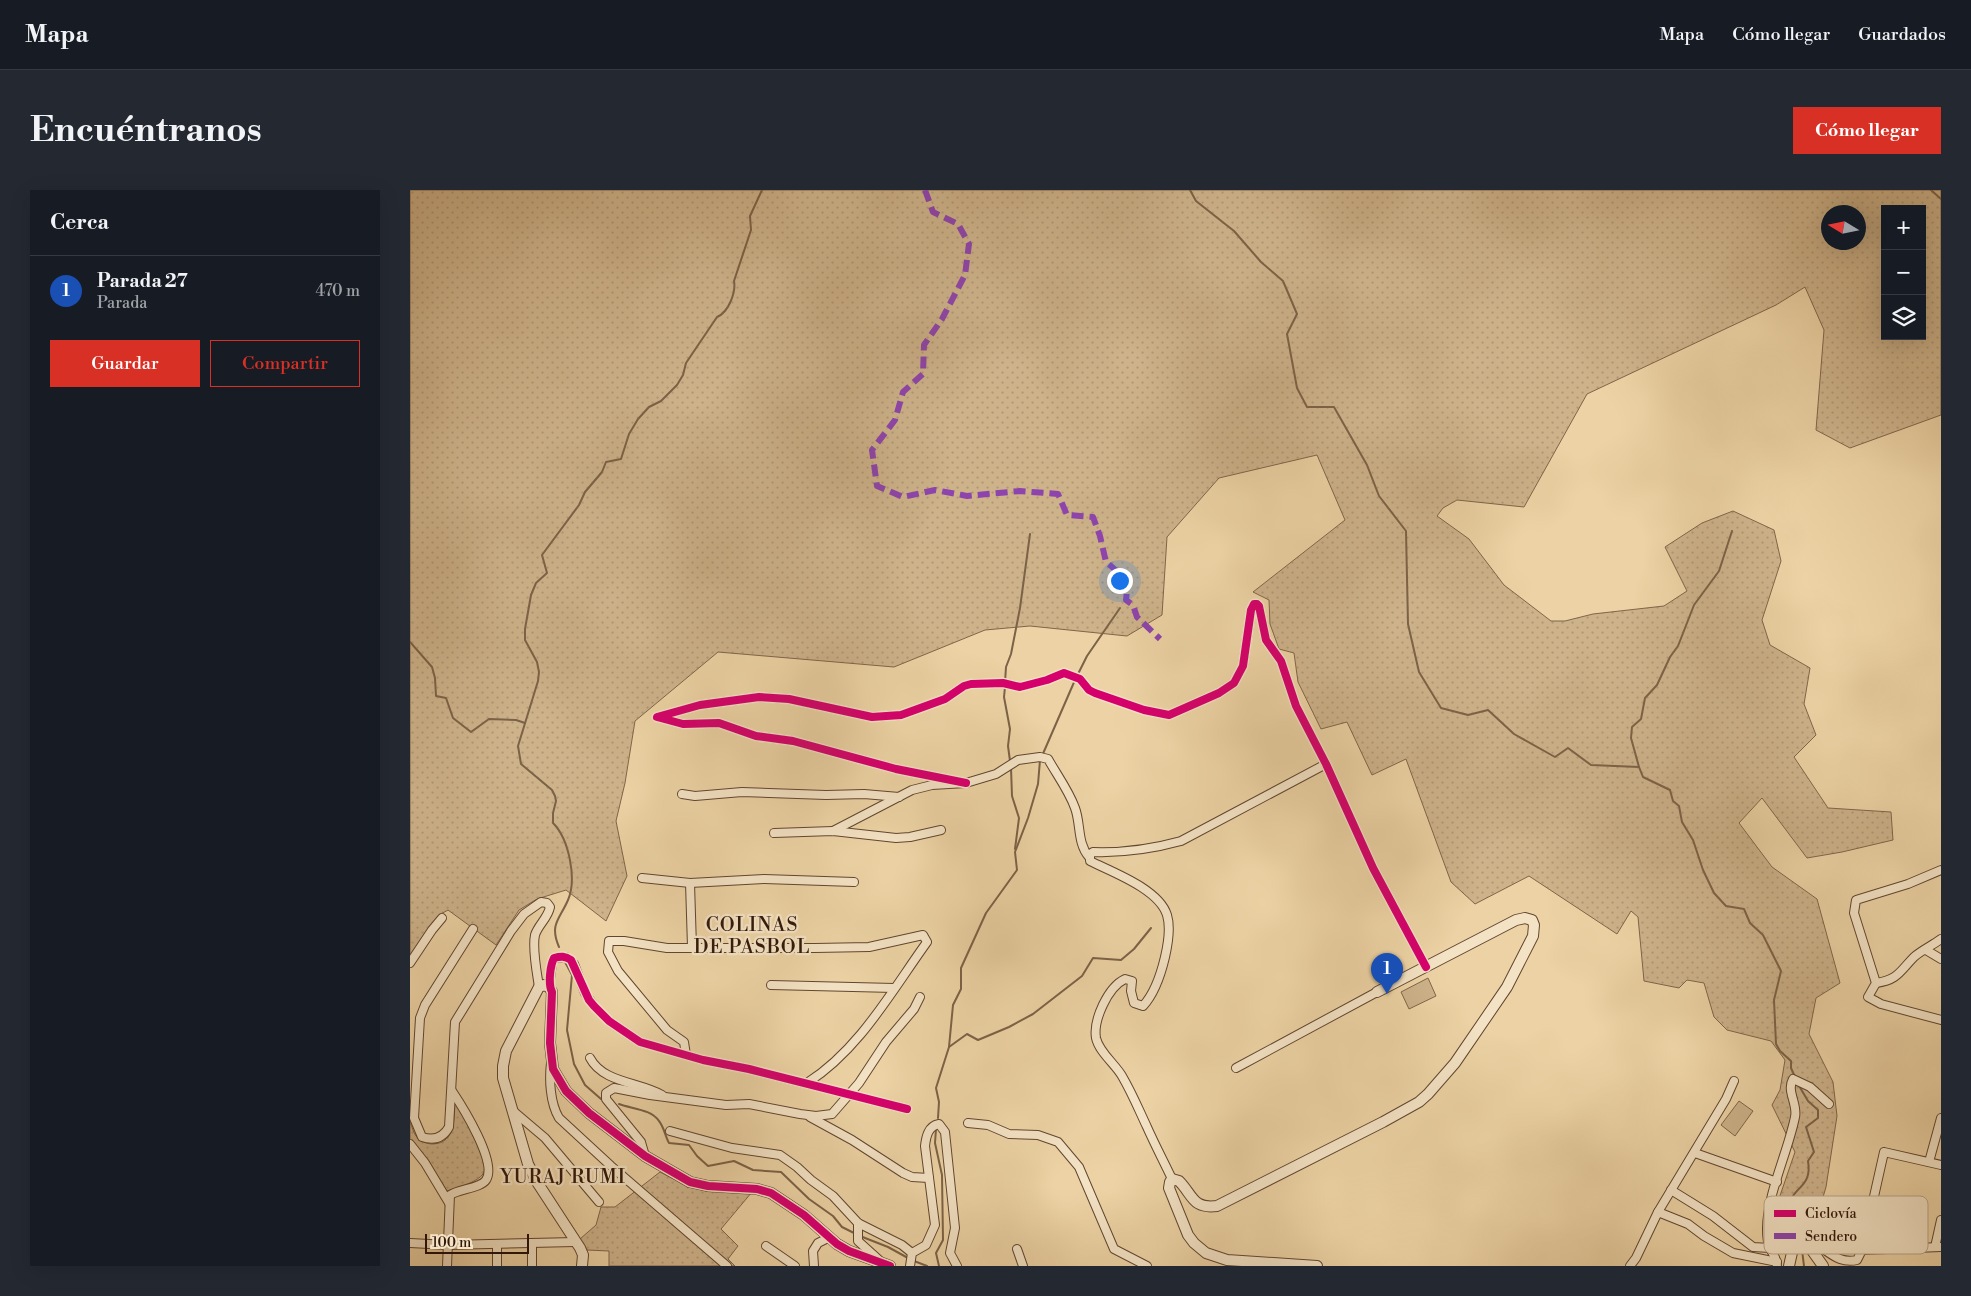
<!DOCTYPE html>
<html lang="es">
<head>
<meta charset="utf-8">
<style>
	:root { --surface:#171b24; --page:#242831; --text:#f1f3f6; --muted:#9ea1a6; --line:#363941; --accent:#d93025 }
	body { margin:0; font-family:"Libre Bodoni",serif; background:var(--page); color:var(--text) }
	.controls { position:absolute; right:15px; top:15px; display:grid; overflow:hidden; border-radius:0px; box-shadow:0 5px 20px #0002 }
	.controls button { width:45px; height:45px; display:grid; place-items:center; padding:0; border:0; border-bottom:1px solid var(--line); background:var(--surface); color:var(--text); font:25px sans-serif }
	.compass { position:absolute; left:1411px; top:15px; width:45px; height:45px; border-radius:50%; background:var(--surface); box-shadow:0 5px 20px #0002; rotate:280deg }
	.scale { position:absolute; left:15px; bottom:12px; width:104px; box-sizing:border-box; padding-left:5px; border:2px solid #33180a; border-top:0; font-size:14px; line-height:18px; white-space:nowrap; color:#33180a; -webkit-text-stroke:4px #f3e2c4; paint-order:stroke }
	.you { position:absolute; left:709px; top:390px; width:18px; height:18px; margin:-12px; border:4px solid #fff; border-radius:50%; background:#1a73e8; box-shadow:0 0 0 8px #1a73e833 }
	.badge { display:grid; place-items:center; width:32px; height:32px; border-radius:50%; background:var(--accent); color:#fff; font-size:16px; font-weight:700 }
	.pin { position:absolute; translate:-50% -41px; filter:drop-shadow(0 1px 2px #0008) }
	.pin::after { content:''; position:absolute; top:26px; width:18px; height:15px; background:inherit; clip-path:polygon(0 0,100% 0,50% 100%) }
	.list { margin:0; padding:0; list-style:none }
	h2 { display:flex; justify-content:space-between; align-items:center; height:65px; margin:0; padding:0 20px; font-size:21px }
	h2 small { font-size:16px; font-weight:400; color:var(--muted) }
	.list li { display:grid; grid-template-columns:32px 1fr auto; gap:15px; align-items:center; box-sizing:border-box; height:70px; padding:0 20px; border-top:1px solid var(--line) }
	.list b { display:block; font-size:19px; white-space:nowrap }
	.list p { margin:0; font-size:16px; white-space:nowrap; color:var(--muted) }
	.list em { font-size:16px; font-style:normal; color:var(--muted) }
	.actions { display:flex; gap:10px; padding:15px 20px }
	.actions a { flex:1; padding:11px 0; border:1px solid var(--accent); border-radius:0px; text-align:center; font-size:18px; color:var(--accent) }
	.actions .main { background:var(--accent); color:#fff }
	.icon { flex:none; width:28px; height:28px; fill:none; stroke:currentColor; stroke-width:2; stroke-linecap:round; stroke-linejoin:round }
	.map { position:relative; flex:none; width:1531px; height:1076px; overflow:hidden; border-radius:0px }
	header { display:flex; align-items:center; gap:30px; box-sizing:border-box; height:70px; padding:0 25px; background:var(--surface); border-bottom:1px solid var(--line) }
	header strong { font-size:24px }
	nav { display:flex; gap:28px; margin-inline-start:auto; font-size:18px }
	.intro { display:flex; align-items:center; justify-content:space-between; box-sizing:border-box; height:120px; padding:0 30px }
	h1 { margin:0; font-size:35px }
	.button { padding:12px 22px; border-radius:0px; background:var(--accent); color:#fff; font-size:18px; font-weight:700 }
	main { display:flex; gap:30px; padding:0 30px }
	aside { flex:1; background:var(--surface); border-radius:0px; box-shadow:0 5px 20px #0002 }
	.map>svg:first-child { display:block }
	.grass { fill:url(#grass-dots); stroke:#80654a; fill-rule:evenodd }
	.garden { fill:#cdb28a; stroke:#80654a }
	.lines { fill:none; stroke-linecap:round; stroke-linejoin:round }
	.stream { stroke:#7c6247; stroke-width:2 }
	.minor-casing { stroke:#614630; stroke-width:10 }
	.tertiary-casing { stroke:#614630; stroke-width:12 }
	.minor { stroke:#f3e2c4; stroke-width:8 }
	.tertiary { stroke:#f3e2c4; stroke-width:10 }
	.quiet { stroke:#8e44ad; stroke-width:6; stroke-dasharray:12 6; stroke-linecap:butt }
	.cycleway-casing { stroke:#f3e2c4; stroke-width:11 }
	.cycleway { stroke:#d6006c; stroke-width:8 }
	.labels { text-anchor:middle; stroke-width:4.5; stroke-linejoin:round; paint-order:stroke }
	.neighbourhood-label { font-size:19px; letter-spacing:1px; fill:#33180a; stroke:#f3e2c4 }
	.key { fill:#f3e2c4; stroke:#b9a58c; stroke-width:1 }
	.key-label { font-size:14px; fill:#33180a }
</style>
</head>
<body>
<header>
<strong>Mapa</strong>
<nav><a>Mapa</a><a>Cómo llegar</a><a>Guardados</a></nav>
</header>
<div class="intro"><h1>Encuéntranos</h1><a class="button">Cómo llegar</a></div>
<main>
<aside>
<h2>Cerca<small></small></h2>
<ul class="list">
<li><span class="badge" style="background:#1a4fb4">1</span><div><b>Parada 27</b><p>Parada</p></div><em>470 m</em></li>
</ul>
<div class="actions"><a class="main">Guardar</a><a>Compartir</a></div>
</aside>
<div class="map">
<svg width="1531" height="1076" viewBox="0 0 1531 1076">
	<defs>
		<pattern id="grass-dots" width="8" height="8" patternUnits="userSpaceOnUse" patternTransform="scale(1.25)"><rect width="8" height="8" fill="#cdb28a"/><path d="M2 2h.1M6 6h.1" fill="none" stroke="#b09876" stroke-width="1.8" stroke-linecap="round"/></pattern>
	</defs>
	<rect width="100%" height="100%" fill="#ecd2a4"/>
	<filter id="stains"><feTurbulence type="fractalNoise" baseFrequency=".004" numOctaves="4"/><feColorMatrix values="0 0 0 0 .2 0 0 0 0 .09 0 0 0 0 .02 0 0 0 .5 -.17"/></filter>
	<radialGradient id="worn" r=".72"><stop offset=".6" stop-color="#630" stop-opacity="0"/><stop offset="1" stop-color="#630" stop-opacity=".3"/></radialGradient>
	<g class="grass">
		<path d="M0 0H1531V225L1440 258 1406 240 1414 140 1395 97 1366 115 1177 204 1114 317 1047 310 1033 318 1027 326 1059 349 1094 395 1141 431H1155L1183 424 1254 416 1277 401 1255 357 1292 333 1323 321 1364 340 1371 371 1352 430 1360 455 1400 478 1394 514 1406 545 1384 567 1418 618 1481 622 1483 650 1432 662 1397 668 1352 608 1329 633 1362 677 1407 709 1430 793 1406 808 1399 844 1423 892 1427 926 1416 997 1408 1024 1432 1070 1396 1050 1367 1059 1363 1049 1361 1032 1385 962 1362 915 1370 900 1375 870 1361 851 1317 840 1304 827 1294 793 1277 790 1269 798 1234 791 1228 727 1221 721 1207 744 1119 686 1065 714 1041 692 996 569 962 585 937 532 911 539 888 492 884 463 869 459 860 434 859 410 843 402 935 330 907 265 809 288 757 347 752 425 717 446 620 436 575 440 484 477 308 462 225 531 215 593 206 631 217 686 196 731 156 700 127 709 109 720 86 755 38 720 29 725 0 766ZM1475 19H1512V146H1475ZM1418 22H1448V52H1418Z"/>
		<path d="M45 911C54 924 79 967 74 982 72 990 45 1000 37 1001L17 970 0 949V932C2 936 3 942 6 946 10 951 16 954 23 954 46 953 44 928 45 911Z"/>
		<path d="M250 982 275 995 296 1001 342 1002 311 1039 328 1056 318 1069 325 1076H199V1061L177 1060 170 1049 186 1035 191 1017H205Z"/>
	</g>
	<g class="garden">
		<path d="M1018 788 1026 806 999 819 991 802Z"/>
		<path d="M1329 911 1343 921 1325 946 1311 935Z"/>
	</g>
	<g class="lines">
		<g class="stream">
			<path d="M780 0 786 11 824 41 851 72 873 91 887 124 877 144 887 198 897 217H924L957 275 969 306 996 341 998 434 1009 482 1031 518 1058 525 1078 520 1104 544 1145 567 1158 558 1181 575 1229 577 1233 587 1260 600 1263 611 1269 616 1272 632 1283 650 1293 680 1304 703 1316 716 1334 719 1340 733 1353 745 1371 781 1364 810 1366 854 1370 861 1381 871V878L1385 887"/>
			<path d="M1521 0 1531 9"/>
			<path d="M0 452 22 477 25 488 26 506 36 508 43 528 61 542 79 529 106 530 115 533"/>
			<path d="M667 486 677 466 710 418"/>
			<path d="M595 492 596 477 601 464 610 418 620 344"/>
			<path d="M595 497 594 507 600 539 598 556 600 571"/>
			<path d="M632 566 665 490"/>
			<path d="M1229 577 1221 548 1222 537 1231 529 1235 508 1247 495 1260 467 1268 456 1284 415 1309 381 1322 341"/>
			<path d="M601 578 602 606 609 628 605 659"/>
			<path d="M149 757C139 734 150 729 158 710 167 689 159 649 143 633V623L146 611 145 606 142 600 111 574 108 556 128 491 129 482 127 472 115 450V439L121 405 126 393 137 383 132 365 169 315 175 302 192 282 196 272 211 269 219 244 228 229 239 217 251 211 267 195 273 185 276 173 307 127C319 122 326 102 324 91L341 40 340 26 352 0"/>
			<path d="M155 772 162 785 157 840 164 874 175 895 191 909"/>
			<path d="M539 857 557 844 568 850 599 837 623 824 672 786 683 768 711 770 724 759 741 738"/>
			<path d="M1388 894 1398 911 1408 920V928L1396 937 1404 962 1398 971C1403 1000 1379 996 1379 1020 1379 1030 1387 1043 1390 1053"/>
			<path d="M209 914C222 919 241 919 249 931 254 937 255 946 259 953L279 955 287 966 298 976 324 971 343 980 371 982 399 1009 423 1026 432 1037 446 1044"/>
			<path d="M528 928 529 912 526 898 539 857 543 815 551 799V778L576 723 607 680 605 662 618 628 628 594 630 570"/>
			<path d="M526 939 525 953 532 985 533 1050 526 1063 529 1076"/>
			<path d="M450 1046 478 1057 498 1068"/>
			<path d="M1392 1060 1394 1076"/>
			<path d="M504 1071 517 1076"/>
		</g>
		<defs>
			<g id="minor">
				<path d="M556 593 486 579 383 551 346 546 309 533 273 534 247 527 290 515 349 507 379 509 462 527 491 525 535 509 554 496 561 494 593 493 610 497 637 490 654 483 670 489 679 500 685 503 734 520 759 525 809 503 824 493 833 476 841 420 844 414H847L849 416 856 450 871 471 886 516 916 574 963 678 1016 777"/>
				<path d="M272 604 285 606 332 602 416 605 454 604 489 607"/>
				<path d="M423 641 502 600 522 595 556 593 586 584 608 570 630 567 638 569C647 585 659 601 665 618 671 634 667 653 679 667"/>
				<path d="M364 643 423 641 486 648 500 647 531 640"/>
				<path d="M1531 680 1498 694 1446 710 1444 723 1466 793 1458 807 1471 814 1531 830"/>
				<path d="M232 688 280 693 354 689 444 692"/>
				<path d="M280 693 282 757"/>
				<path d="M63 739 15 815 10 828 4 928 12 947C24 951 33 948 39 937L45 832 101 741 114 724 131 712 137 713 140 717C138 728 128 735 125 745 122 759 127 783 129 797"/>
				<path d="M1516 760 1531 769"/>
				<path d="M0 773 22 740 32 728"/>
				<path d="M1466 793C1488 790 1490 781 1504 767 1512 760 1523 755 1531 749"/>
				<path d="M361 795 484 798"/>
				<path d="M139 797 142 773 144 768 156 767 164 774 175 803 184 816 199 831 230 852 293 870 339 879 497 919"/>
				<path d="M276 865 274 852 257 840 208 781 198 762 199 751H214L257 758H405L459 757 513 745 517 752C481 802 449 860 397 893"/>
				<path d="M180 868C193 893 230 892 252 905"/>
				<path d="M141 873C139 889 140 913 149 928L201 976 317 1076"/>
				<path d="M826 878 967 802"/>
				<path d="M102 920 135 948 189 1012"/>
				<path d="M400 927 442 950 493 983 502 987 519 988"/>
				<path d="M558 933 578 935 599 944 628 945 648 952 669 977 704 1059 737 1076"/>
				<path d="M260 941 322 958 370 965 387 977 401 990 423 1006 448 1033 492 1055 502 1063"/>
				<path d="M0 954 15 973 39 1013"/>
				<path d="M1285 963 1367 992"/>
				<path d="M235 966 231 952 196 909V903L204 898 240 905 316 915 339 914 390 924 406 926 422 924 449 893 476 852 504 819 510 807"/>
				<path d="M1519 972 1531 928"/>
				<path d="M762 989C754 972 745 955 737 937 729 920 722 903 712 886 705 874 689 862 686 848 683 830 698 797 715 789L722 791 721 801 724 813 733 816C745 803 751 784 755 767 758 754 761 738 757 725 749 699 702 682 680 671V664L683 662C713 663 742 659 771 651L916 574"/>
				<path d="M1261 1000 1303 1026 1343 1057 1360 1058"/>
				<path d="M1248 1022 1278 1034 1294 1046 1323 1063 1367 1072"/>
				<path d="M448 1033V1051L469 1070"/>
				<path d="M0 1053 38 1055 165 1052"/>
				<path d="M1395 1055C1413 1049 1422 1076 1447 1070L1452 1060 1474 962 1531 975"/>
				<path d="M356 1056 385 1076"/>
				<path d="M1525 1057 1531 1030"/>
				<path d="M607 1059 613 1076"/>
				<path d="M1452 1060 1531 1057"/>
				<path d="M37 1076 40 1005C49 999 71 998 76 990 88 973 52 916 42 901"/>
				<path d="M87 1076V1054"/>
				<path d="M122 1076V1054"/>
				<path d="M404 1076 403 1061 408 1053 418 1048"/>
				<path d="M500 1076 502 1063 516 1055 525 1035 515 956C516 947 518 936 529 934L535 942 545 1038 540 1063 547 1076"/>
				<path d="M1220 1076 1226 1068 1248 1022 1316 909 1324 891"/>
				<path d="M1367 1076C1367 1068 1363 1065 1360 1058 1358 1054 1357 1045 1357 1039 1357 1004 1378 962 1385 927 1388 914 1376 901 1383 889L1400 897 1419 914"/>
			</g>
			<g id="tertiary">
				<path d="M172 1076 173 1065 170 1058 127 992 118 974 93 888V876L96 861 129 797 134 795 139 797 142 802 140 853 143 879 156 901 179 923 235 966 280 992 298 996 347 999 361 1003 394 1025 427 1054 439 1061 480 1076"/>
				<path d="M907 1076 817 1070 796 1063 784 1053 778 1045 759 998 760 992 762 989 769 991C783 1005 782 1019 807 1016L973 932 1009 912 1018 904 1045 873 1097 797 1123 746 1124 735 1122 730 1115 728 1106 730 967 802"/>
				<path d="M1379 1076 1383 1058 1395 1055 1401 1059 1413 1076"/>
			</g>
		</defs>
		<use href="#minor" class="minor-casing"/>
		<use href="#tertiary" class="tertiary-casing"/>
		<use href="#minor" class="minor"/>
		<use href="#tertiary" class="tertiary"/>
		<path class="quiet" d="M515 0 523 22 548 34 559 54 555 85 532 129 514 155 513 184 493 202 485 230 462 260 467 296 493 307 525 300 557 306 610 301 648 304 657 325 683 327 690 346 696 372C709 382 719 392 716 410L723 415 727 427 750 449"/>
		<defs>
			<g id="cycleway">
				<path d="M556 593 486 579 383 551 346 546 309 533 273 534 247 527 290 515 349 507 379 509 462 527 491 525 535 509 554 496 561 494 593 493 610 497 637 490 654 483 670 489 679 500 685 503 734 520 759 525 809 503 824 493 833 476 841 420 844 414H847L849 416 856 450 871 471 886 516 916 574 963 678 1016 777"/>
				<path d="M480 1076 439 1061 427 1054 394 1025 361 1003 347 999 298 996 280 992 235 966 179 923 156 901 143 879 140 853 142 802C138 794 140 776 144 768 151 766 155 766 161 770L179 810 184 816 199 831 230 852 293 870 339 879 497 919"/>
			</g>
		</defs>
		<use href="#cycleway" class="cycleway-casing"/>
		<use href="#cycleway" class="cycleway"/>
	</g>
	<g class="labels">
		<g class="neighbourhood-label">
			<text x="342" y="741">COLINAS<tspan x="342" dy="22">DE PASBOL</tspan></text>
			<text x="153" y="993">YURAJ RUMI</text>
		</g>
	</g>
	<rect x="1354" y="1006" width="164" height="58" rx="8" class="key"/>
	<rect x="1364" y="1020" width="22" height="7" fill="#d6006c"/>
	<rect x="1364" y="1043" width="22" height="6" fill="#8e44ad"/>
	<g class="key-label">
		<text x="1395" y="1028">Ciclovía</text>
		<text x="1395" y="1051">Sendero</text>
	</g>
	<rect width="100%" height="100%" filter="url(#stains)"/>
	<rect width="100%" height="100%" fill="url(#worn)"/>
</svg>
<div class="controls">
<button>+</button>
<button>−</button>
<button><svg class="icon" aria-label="layers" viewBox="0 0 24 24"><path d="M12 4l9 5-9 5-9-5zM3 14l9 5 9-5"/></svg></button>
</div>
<svg class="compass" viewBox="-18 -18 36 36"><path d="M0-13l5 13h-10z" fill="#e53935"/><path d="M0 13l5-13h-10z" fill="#9ea1a6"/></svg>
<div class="scale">100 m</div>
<div class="you"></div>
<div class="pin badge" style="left:977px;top:804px;background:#1a4fb4">1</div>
</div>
</main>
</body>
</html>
